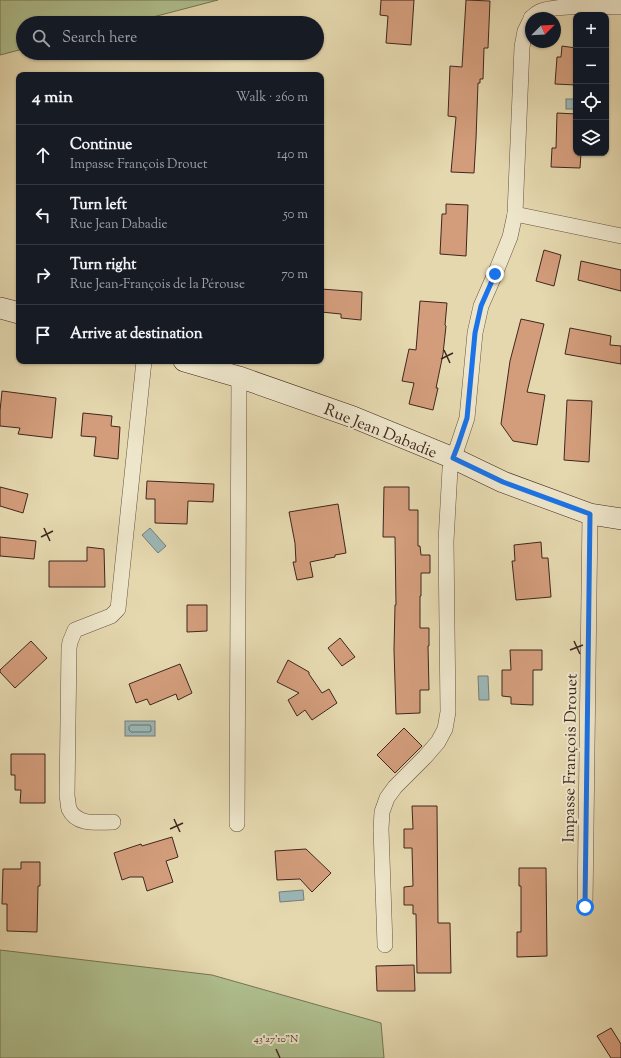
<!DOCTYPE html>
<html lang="en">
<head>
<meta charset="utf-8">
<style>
	:root { --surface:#171b24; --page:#20242c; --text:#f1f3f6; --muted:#9ea1a6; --line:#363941 }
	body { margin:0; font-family:"Sorts Mill Goudy",serif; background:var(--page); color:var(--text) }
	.controls { position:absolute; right:12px; top:12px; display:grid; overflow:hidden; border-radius:8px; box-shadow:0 1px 3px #0004 }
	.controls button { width:36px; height:36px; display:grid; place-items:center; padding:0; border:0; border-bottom:1px solid var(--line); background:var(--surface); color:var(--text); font:20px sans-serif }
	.compass { position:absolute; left:525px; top:12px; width:36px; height:36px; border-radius:50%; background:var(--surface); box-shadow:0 1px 3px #0004; rotate:66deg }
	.stop { position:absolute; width:12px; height:12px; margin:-9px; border:3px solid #1a73e8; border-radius:50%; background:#fff }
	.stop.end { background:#1a73e8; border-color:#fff; box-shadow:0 1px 4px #0008 }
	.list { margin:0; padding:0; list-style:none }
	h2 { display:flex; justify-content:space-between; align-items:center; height:52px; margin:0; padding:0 16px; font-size:17px }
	h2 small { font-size:13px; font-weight:400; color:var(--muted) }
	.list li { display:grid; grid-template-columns:26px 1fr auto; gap:12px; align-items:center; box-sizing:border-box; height:60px; padding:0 16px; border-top:1px solid var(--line) }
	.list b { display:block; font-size:15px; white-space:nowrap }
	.list p { margin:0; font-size:13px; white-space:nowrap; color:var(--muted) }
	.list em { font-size:13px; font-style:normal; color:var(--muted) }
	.icon { flex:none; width:22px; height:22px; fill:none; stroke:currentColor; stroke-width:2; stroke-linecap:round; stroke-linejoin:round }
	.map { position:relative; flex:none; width:621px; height:1058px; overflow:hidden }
	.search { position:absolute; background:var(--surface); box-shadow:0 1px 3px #0004; left:16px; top:16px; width:308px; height:44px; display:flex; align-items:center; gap:10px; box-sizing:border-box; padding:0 14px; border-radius:22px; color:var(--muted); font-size:15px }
	.panel { position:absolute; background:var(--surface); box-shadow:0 1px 3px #0004; left:16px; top:72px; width:308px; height:292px; border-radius:8px }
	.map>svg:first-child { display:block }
	.green { fill:#afc08f; stroke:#777456 }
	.water { fill:#9bb7b6; stroke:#767d79 }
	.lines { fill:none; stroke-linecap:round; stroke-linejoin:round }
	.shore { stroke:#6d6f6a; stroke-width:1 }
	.building { fill:#d39d7c; stroke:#3f271e }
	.street-casing { stroke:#685342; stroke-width:16 }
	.secondary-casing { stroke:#3f271e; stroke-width:22 }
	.street { stroke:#eee6cb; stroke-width:15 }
	.secondary { stroke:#eee6cb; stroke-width:21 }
	.route { stroke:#1a73e8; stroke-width:5 }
	.ticks { fill:none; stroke:#3f271e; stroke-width:1.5 }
	.labels { text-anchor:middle; stroke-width:4; stroke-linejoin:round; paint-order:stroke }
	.street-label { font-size:16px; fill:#3f271e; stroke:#eee6cb }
	.ticks-label { font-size:10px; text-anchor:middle; fill:#3f271e; stroke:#eee6cb; stroke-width:4; stroke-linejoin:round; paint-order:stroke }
</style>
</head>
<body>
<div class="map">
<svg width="621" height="1058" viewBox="0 0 621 1058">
	<rect width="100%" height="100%" fill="#e5d8af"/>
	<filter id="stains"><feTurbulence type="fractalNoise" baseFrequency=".005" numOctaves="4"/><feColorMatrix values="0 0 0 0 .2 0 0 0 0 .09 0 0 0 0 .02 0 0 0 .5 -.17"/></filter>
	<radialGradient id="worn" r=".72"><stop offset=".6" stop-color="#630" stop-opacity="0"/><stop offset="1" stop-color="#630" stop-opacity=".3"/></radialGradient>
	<g class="green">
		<path d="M0 0H218L130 23H23V49L0 55Z"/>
		<path d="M0 950 212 975 381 1023 384 1058H0Z"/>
	</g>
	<g class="water">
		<rect x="566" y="99" width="10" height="10"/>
		<path d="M150 528 166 546 158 553 142 535Z"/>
		<path d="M478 676H488L489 700H479Z"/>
		<rect x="125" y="721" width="30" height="15"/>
		<path d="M303 890 304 900 280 902 279 892Z"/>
	</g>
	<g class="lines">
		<path class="shore" d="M131 725H150L151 727V731L149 732H131L129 730V727Z"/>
	</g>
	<g class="building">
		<path d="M381 0H414L411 45 386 43 388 16 380 15Z"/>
		<path d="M466 0 490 1 488 48H484L483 79H480V83H478L476 139 474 173 451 172 456 117 448 116 450 66 462 67Z"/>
		<path d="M562 46 576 48V85L555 84 557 57H561Z"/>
		<path d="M557 113 576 114V153H581L580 168 551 167 552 148H556Z"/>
		<path d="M446 204 468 205 466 256 440 254 442 214H446Z"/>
		<path d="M544 250 561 255 554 286 536 281Z"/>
		<path d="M581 261 621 270V291L578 280Z"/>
		<path d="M321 289 362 292 361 320 341 318V314L321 312Z"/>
		<path d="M420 301 447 303 445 325 446 326 443 354 436 388H438L433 410 409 404 414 383 402 381 409 349 416 350Z"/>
		<path d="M521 319 544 324 527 392 545 395 537 445 513 441 501 424 510 361Z"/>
		<path d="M570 328 611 336 610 345 621 346V364L565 354Z"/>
		<path d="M2 391 56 398 52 438 18 434 20 428 0 426V411Z"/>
		<path d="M567 400 592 401 589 462 564 460Z"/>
		<path d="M83 413 112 416 111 426 120 427 118 459 94 456 96 437 81 436Z"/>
		<path d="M147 481 214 484 213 502 188 501 187 524 155 523V499H146Z"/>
		<path d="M0 487 28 494 23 513 0 506Z"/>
		<path d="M384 487H409V510H418V546H420L421 555H430V573H421V596H420V628H429V646H428L429 690H420V713L396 714 394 650 395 605H396L395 537H383Z"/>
		<path d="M338 504 346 553 335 555V557L310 562 313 577 297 580 293 562H296L295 543 289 512Z"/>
		<path d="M0 537 36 541 34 559 0 556Z"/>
		<path d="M541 542 542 558H548L551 597 516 600 512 561H515L514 545Z"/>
		<path d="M87 547 104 549 105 587H49V561H87Z"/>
		<path d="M187 605H207V631L187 632Z"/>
		<path d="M340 638 355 657 342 666 328 648Z"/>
		<path d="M31 641 47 658 15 688 0 672V670Z"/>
		<path d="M510 650H542V670H533V705L511 704V697L502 696V670H511Z"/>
		<path d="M288 660 309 672V674L322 693 329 689 337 703 312 720 305 710 297 716 288 700 299 693 277 682Z"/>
		<path d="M180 664 192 693 178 700 176 694 150 705 147 699 136 703 129 684Z"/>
		<path d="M404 728 422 746 395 773 377 755Z"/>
		<path d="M11 754H45V803H20L21 790H15V775H11Z"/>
		<path d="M412 806H437L438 923H450L451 973H417L416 914H413V905H404V887L413 886 412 848H404V829H413Z"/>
		<path d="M172 837 178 857 166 861 173 882 147 891 143 877H130L122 880 114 853 141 844 142 846Z"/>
		<path d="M306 849 331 873 312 892 300 879 277 880 275 851Z"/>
		<path d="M21 862H40V886H38L37 932 7 931V904H2L3 869H21Z"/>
		<path d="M519 868H546L547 956 517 957V932H521V886H519Z"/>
		<path d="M414 965 415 991H377L376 966Z"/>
		<path d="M611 1028 621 1044V1058H611L597 1036Z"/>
	</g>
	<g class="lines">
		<defs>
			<g id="street">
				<path d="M531 18C534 16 536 13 539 12 555 4 601 7 621 7"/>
				<path d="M515 214 621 236"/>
				<path d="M113 822C98 822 77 826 69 809 68 805 68 800 67 796L69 648 70 642 75 630 111 616 118 609 144 361"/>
				<path d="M237 824 239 377"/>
				<path d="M585 907 590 514"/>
				<path d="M385 945 381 829 382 812 387 798 395 787 425 757 438 742 445 729 448 712 446 541 450 469 467 418 475 333 481 306 495 274 510 237 515 214 522 47 525 31 531 19"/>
			</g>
			<g id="secondary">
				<path d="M0 308 19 313"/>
				<path d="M184 361 239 377 353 417 453 458 503 482 590 514 621 519"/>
			</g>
		</defs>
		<use href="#street" class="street-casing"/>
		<use href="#secondary" class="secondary-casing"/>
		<use href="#street" class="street"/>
		<use href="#secondary" class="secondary"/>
	</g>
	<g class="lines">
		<path class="route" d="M495 274 481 306 475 333 467 418 458 445 453 458 503 482 590 514 585 907"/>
	</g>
	<path class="ticks" d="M444 350 450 363M441 359 453 353M44 528 50 541M41 537 53 531M574 641 580 654M570 650 583 645M174 819 180 832M170 829 183 823M276 1049 280 1058"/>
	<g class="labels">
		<g class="street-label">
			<text transform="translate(381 430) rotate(22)" y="6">Rue Jean Dabadie</text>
			<text transform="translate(569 758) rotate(-89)" y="6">Impasse François Drouet</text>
		</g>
	</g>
	<g class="ticks-label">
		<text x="276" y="1042">43°27'10"N</text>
	</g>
	<rect width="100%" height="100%" filter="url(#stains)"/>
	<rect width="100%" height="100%" fill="url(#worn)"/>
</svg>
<div class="controls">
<button>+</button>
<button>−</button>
<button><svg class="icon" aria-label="locate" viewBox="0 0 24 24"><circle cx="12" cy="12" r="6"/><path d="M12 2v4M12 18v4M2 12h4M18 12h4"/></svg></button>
<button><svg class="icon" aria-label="layers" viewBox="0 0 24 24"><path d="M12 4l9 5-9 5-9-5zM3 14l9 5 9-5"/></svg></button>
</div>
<svg class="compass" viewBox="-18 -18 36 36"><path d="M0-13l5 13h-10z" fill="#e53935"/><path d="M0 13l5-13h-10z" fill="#9ea1a6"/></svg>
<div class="stop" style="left:585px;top:907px"></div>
<div class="stop end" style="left:495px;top:274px"></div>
<div class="search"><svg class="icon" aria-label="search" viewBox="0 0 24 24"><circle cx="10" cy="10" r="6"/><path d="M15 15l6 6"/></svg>Search here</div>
<section class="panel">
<h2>4 min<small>Walk · 260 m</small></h2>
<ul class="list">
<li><svg class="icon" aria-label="ahead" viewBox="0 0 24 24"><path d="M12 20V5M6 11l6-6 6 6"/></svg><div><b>Continue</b><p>Impasse François Drouet</p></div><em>140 m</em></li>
<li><svg class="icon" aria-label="left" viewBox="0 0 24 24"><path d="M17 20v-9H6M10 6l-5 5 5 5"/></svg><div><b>Turn left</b><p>Rue Jean Dabadie</p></div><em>50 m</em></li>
<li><svg class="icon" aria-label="right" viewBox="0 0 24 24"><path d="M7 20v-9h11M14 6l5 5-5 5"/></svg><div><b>Turn right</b><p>Rue Jean-François de la Pérouse</p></div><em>70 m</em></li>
<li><svg class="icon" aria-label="arrive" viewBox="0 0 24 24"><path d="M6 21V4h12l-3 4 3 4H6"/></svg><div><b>Arrive at destination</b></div></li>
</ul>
</section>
</div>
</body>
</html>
